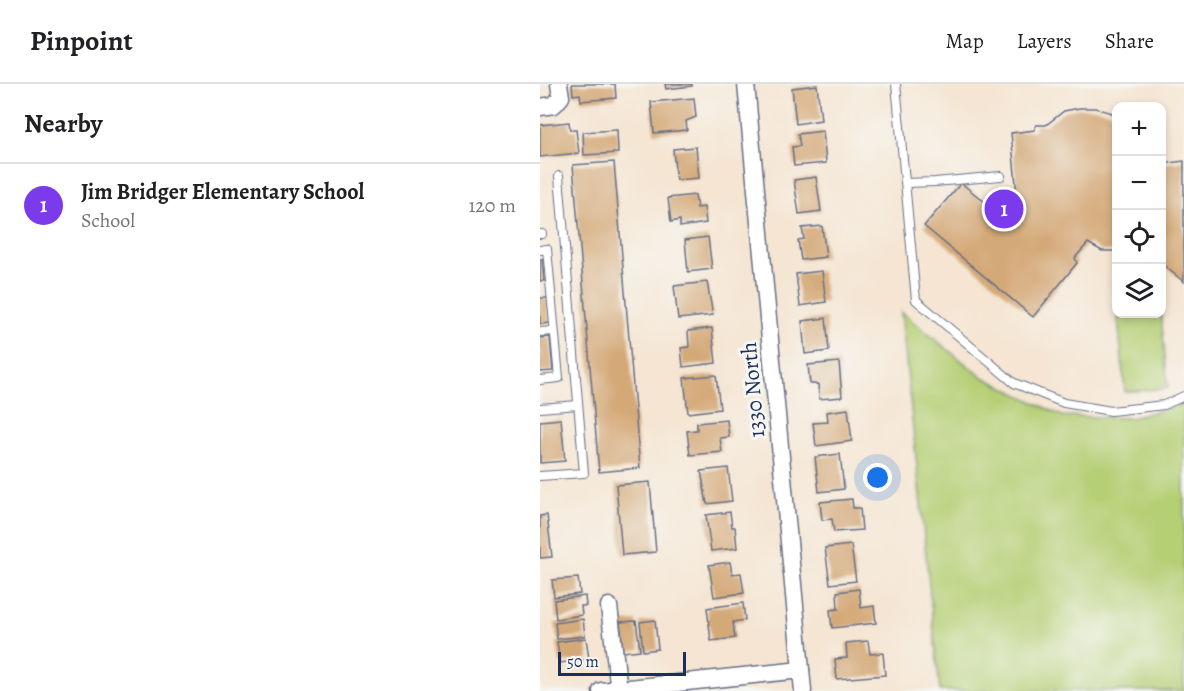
<!DOCTYPE html>
<html lang="en">
<head>
<meta charset="utf-8">
<style>
	:root { --surface:#fff; --page:#f2f2f2; --text:#202124; --muted:#757577; --line:#e0e0e0; --accent:#7c3aed }
	body { margin:0; font-family:Alegreya,serif; background:var(--page); color:var(--text) }
	.controls { position:absolute; right:18px; top:18px; display:grid; overflow:hidden; border-radius:12px; box-shadow:0 3px 9px #0003 }
	.controls button { width:54px; height:54px; display:grid; place-items:center; padding:0; border:0; border-bottom:2px solid var(--line); background:var(--surface); color:var(--text); font:30px sans-serif }
	.scale { position:absolute; left:18px; bottom:15px; width:128px; box-sizing:border-box; padding-left:6px; border:3px solid #1b2f5e; border-top:0; font-size:16px; line-height:21px; white-space:nowrap; color:#1b2f5e; -webkit-text-stroke:4px #f6f6f2; paint-order:stroke }
	.you { position:absolute; left:338px; top:394px; width:21px; height:21px; margin:-15px; border:4px solid #fff; border-radius:50%; background:#1a73e8; box-shadow:0 0 0 9px #1a73e833 }
	.badge { display:grid; place-items:center; width:39px; height:39px; border-radius:50%; background:var(--accent); color:#fff; font-size:20px; font-weight:700 }
	.pin { position:absolute; translate:-50% -50%; border:3px solid #fff; box-shadow:0 2px 6px #0006 }
	.list { margin:0; padding:0; list-style:none }
	h2 { display:flex; justify-content:space-between; align-items:center; height:78px; margin:0; padding:0 24px; font-size:26px }
	h2 small { font-size:20px; font-weight:400; color:var(--muted) }
	.list li { display:grid; grid-template-columns:39px 1fr auto; gap:18px; align-items:center; box-sizing:border-box; height:84px; padding:0 24px; border-top:2px solid var(--line) }
	.list b { display:block; font-size:22px; white-space:nowrap }
	.list p { margin:0; font-size:20px; white-space:nowrap; color:var(--muted) }
	.list em { font-size:20px; font-style:normal; color:var(--muted) }
	.icon { flex:none; width:33px; height:33px; fill:none; stroke:currentColor; stroke-width:2; stroke-linecap:round; stroke-linejoin:round }
	.map { position:relative; flex:none; width:644px; height:607px; overflow:hidden }
	header { display:flex; align-items:center; gap:36px; box-sizing:border-box; height:84px; padding:0 30px; background:var(--surface); border-bottom:2px solid var(--line) }
	header strong { font-size:28px }
	nav { display:flex; gap:33px; margin-inline-start:auto; font-size:21px }
	main { display:flex }
	aside { flex:1; background:var(--surface) }
	.map>svg:first-child { display:block }
	.green { fill:#b5cf75; stroke:#687f6a; stroke-width:1.5 }
	.building { fill:#d4a978 }
	.lines { fill:none; stroke-linecap:round; stroke-linejoin:round }
	.lane-casing { stroke:#676f87; stroke-width:10 }
	.street-casing { stroke:#676f87; stroke-width:19 }
	.lane { stroke:#fff; stroke-width:8 }
	.street { stroke:#fff; stroke-width:16 }
	.labels { text-anchor:middle; stroke-width:6; stroke-linejoin:round; paint-order:stroke }
	.street-label { font-size:22px; fill:#1b2f5e; stroke:#f6f6f2 }
</style>
</head>
<body>
<header>
<strong>Pinpoint</strong>
<nav><a>Map</a><a>Layers</a><a>Share</a></nav>
</header>
<main>
<aside>
<h2>Nearby<small></small></h2>
<ul class="list">
<li><span class="badge">1</span><div><b>Jim Bridger Elementary School</b><p>School</p></div><em>120 m</em></li>
</ul>
</aside>
<div class="map">
<svg width="644" height="607" viewBox="0 0 644 607">
	<rect width="100%" height="100%" fill="#f6f6f2"/>
	<filter id="ink" filterUnits="userSpaceOnUse"><feTurbulence type="fractalNoise" baseFrequency=".0167" numOctaves="2"/><feDisplacementMap in="SourceGraphic" scale="12" xChannelSelector="R" yChannelSelector="G"/><feConvolveMatrix kernelMatrix="1 2 1 2 8 2 1 2 1" color-interpolation-filters="sRGB"/></filter>
	<filter id="wash" filterUnits="userSpaceOnUse"><feTurbulence type="fractalNoise" baseFrequency=".008" numOctaves="4" result="noise"/><feDisplacementMap in="SourceGraphic" scale="24" xChannelSelector="R" yChannelSelector="G"/><feGaussianBlur stdDeviation="1.35" result="paint"/><feColorMatrix in="noise" values="0 0 0 0 0 0 0 0 0 0 0 0 0 0 0 0 0 1.4 0 .05"/><feComposite in="paint" operator="in"/></filter>
	<g filter="url(#wash)">
		<rect width="100%" height="100%" fill="#f5e5d2"/>
		<g class="green">
			<path d="M361 228 441 292 522 332 591 334 644 320V607H400Z"/>
			<path d="M621 230 628 304 585 308 578 234Z"/>
		</g>
		<g id="blocks">
			<g class="building">
				<path d="M32 0H75L76 14 41 17 40 10 33 11Z"/>
				<path d="M125 0H152V2L126 5Z"/>
				<path d="M277 1 281 36 256 40 252 4Z"/>
				<path d="M154 14 156 33 146 37 147 46 114 49 111 18Z"/>
				<path d="M540 24H555L572 29 576 33V167H562L548 159 535 174 537 179 493 233 384 142 421 99 455 126 461 119 472 127 478 121 471 49 495 46 496 41H506L524 27Z"/>
				<path d="M29 38 30 46H36L39 69 0 73V41Z"/>
				<path d="M77 46 78 69 44 71 43 48Z"/>
				<path d="M283 47 286 79 254 82 252 63 260 62 258 50Z"/>
				<path d="M156 63 159 94 136 96 133 65Z"/>
				<path d="M644 77V198L622 180V80Z"/>
				<path d="M74 78 100 384 59 388 33 81Z"/>
				<path d="M276 93 281 127 259 130 254 96Z"/>
				<path d="M155 111 157 124 164 123 166 139 140 143V136L131 138 128 114Z"/>
				<path d="M282 142 286 173 261 176 258 156 264 155 262 144Z"/>
				<path d="M168 153 172 185 148 188 145 156Z"/>
				<path d="M0 175H2L4 197H0Z"/>
				<path d="M282 187 286 218 260 222 256 190Z"/>
				<path d="M167 198 173 231 138 235 134 202Z"/>
				<path d="M0 214H8L10 239 0 240Z"/>
				<path d="M286 234 289 267 265 270 262 237Z"/>
				<path d="M172 244 176 279 143 283 141 264 149 263 148 247Z"/>
				<path d="M10 253 13 287 0 288V254Z"/>
				<path d="M299 278 302 313 279 315 278 300H270L268 281Z"/>
				<path d="M176 291 180 325 148 329 144 294Z"/>
				<path d="M308 325 312 357 276 362 273 339 288 338 287 328Z"/>
				<path d="M21 335 25 377 0 379V337Z"/>
				<path d="M187 336 189 353 180 354 182 368 150 371 147 347 157 346V339Z"/>
				<path d="M300 370 304 405 279 408 275 373Z"/>
				<path d="M188 384 192 417 167 420 161 387Z"/>
				<path d="M110 398 116 468 82 471 76 401Z"/>
				<path d="M312 415 313 424H320L322 446 294 448 292 435 282 436 280 418Z"/>
				<path d="M190 428 192 443H195L197 464 171 467 166 431Z"/>
				<path d="M7 431 12 473 0 474V432Z"/>
				<path d="M311 461 316 497 290 500 285 464Z"/>
				<path d="M190 478 192 490 201 489 204 509 174 513 169 481Z"/>
				<path d="M38 494 40 510 14 513 12 496Z"/>
				<path d="M319 505 321 524 334 522 336 539 292 544 290 526 298 525 297 508Z"/>
				<path d="M45 512 46 522H41L42 531 16 535 14 516Z"/>
				<path d="M203 519 205 536 193 538 195 554 171 557 167 524Z"/>
				<path d="M43 535 45 552 17 555 15 539Z"/>
				<path d="M115 536 118 565 103 567 100 538Z"/>
				<path d="M96 537 100 566 83 568 80 538Z"/>
				<path d="M46 554 49 575 20 579 17 558Z"/>
				<path d="M328 557 330 570 343 569 345 591 297 595 295 575 307 574 306 559Z"/>
			</g>
		</g>
	</g>
	<g filter="url(#ink)">
		<use href="#blocks" fill-opacity="0" stroke="#676f87" stroke-width="1.5"/>
		<g class="lines">
			<defs>
				<g id="lane">
					<path d="M356 0 376 216 474 299 524 319 571 327 624 321 644 312"/>
					<path d="M366 99 395 98 461 92"/>
					<path d="M0 150H2"/>
					<path d="M0 166 7 165 19 294 0 296"/>
					<path d="M0 248 14 247"/>
					<path d="M0 324 38 321"/>
					<path d="M0 392 44 389 19 92"/>
				</g>
				<g id="street">
					<path d="M206 0 263 607"/>
					<path d="M0 23 14 21 21 13 19 0"/>
					<path d="M69 522 79 607"/>
					<path d="M61 607 261 586"/>
				</g>
			</defs>
			<use href="#lane" class="lane-casing"/>
			<use href="#street" class="street-casing"/>
			<use href="#lane" class="lane"/>
			<use href="#street" class="street"/>
		</g>
	</g>
	<g class="labels">
		<g class="street-label">
			<text transform="translate(212 306) rotate(-95)" y="8">1330 North</text>
		</g>
	</g>
</svg>
<div class="controls">
<button>+</button>
<button>−</button>
<button><svg class="icon" aria-label="locate" viewBox="0 0 24 24"><circle cx="12" cy="12" r="6"/><path d="M12 2v4M12 18v4M2 12h4M18 12h4"/></svg></button>
<button><svg class="icon" aria-label="layers" viewBox="0 0 24 24"><path d="M12 4l9 5-9 5-9-5zM3 14l9 5 9-5"/></svg></button>
</div>
<div class="scale">50 m</div>
<div class="you"></div>
<div class="pin badge" style="left:464px;top:125px">1</div>
</div>
</main>
</body>
</html>
